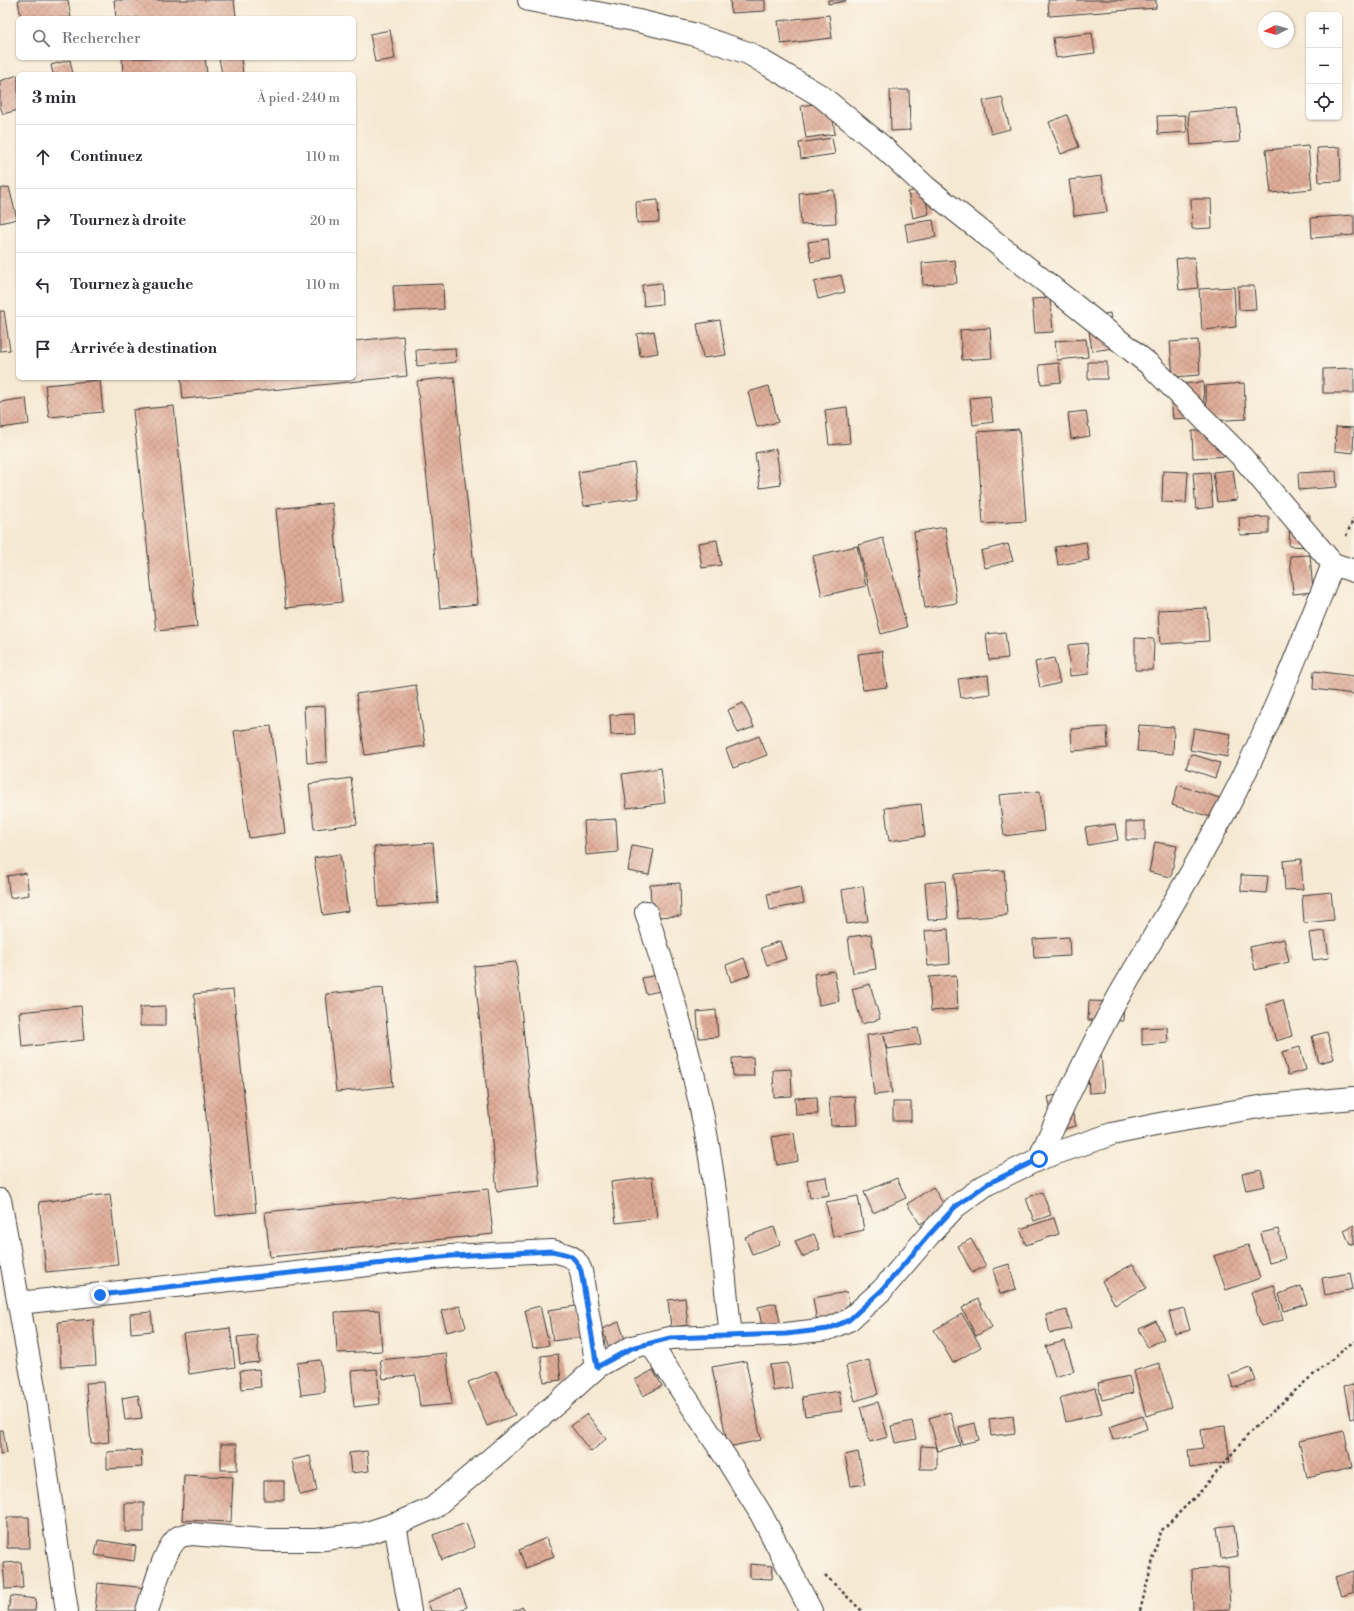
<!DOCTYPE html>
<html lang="fr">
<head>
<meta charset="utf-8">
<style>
	:root { --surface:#fff; --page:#f7f7f7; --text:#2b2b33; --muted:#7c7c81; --line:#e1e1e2 }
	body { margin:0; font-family:"Libre Bodoni",serif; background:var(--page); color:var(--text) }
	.controls { position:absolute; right:12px; top:12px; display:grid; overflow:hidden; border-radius:6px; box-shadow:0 1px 3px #0004 }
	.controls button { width:36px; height:36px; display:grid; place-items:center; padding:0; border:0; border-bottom:1px solid var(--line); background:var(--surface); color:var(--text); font:20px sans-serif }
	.compass { position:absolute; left:1258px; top:12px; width:36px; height:36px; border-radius:50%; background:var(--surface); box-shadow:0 1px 3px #0004; rotate:264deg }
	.stop { position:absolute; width:12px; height:12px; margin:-9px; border:3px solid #1a73e8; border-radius:50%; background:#fff }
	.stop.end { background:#1a73e8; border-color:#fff; box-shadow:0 1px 4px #0008 }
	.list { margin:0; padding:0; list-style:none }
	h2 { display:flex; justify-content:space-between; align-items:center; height:52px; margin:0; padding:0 16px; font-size:17px }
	h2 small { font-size:13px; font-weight:400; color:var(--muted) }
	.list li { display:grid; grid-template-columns:26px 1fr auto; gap:12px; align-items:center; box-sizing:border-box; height:64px; padding:0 16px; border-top:1px solid var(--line) }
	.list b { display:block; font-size:15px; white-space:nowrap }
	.list em { font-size:13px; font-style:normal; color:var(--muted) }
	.icon { flex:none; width:22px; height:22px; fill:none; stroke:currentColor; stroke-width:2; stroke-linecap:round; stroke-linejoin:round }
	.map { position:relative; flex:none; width:1354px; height:1611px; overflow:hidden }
	.search { position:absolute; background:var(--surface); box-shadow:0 1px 3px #0004; left:16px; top:16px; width:340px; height:44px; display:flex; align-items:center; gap:10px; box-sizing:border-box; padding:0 14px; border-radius:6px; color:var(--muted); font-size:15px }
	.panel { position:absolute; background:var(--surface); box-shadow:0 1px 3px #0004; left:16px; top:72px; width:340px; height:308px; border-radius:6px }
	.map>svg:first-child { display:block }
	.building { fill:url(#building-cross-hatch) }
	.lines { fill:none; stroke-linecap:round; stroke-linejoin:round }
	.minor-casing { stroke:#3d3b37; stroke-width:24 }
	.path { stroke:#3d3b37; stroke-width:2.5; stroke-dasharray:3 3; stroke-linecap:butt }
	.minor { stroke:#fff; stroke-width:22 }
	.route { stroke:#1a73e8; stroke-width:5 }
</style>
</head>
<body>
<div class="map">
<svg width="1354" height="1611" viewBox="0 0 1354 1611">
	<defs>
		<pattern id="building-cross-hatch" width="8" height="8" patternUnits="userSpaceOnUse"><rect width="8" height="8" fill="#dfac98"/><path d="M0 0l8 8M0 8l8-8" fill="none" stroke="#bf9382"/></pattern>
	</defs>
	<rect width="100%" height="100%" fill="#fbf7ec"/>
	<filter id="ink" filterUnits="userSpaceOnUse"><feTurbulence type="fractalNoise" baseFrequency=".025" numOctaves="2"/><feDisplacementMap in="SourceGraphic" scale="8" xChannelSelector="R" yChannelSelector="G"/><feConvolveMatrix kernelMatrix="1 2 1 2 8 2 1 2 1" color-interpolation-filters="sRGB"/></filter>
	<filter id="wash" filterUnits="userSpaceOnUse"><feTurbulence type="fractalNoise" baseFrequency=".012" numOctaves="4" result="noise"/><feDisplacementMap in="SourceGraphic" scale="16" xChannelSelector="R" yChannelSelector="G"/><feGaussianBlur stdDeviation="0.9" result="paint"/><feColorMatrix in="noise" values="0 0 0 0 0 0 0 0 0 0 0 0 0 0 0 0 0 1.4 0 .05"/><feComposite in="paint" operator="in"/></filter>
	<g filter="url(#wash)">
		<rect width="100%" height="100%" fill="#f6e9d3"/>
		<g id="blocks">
			<g class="building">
				<path d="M18 0H68L71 18H21Z"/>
				<path d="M114 0H234L236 17 226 18H116Z"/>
				<path d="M730 0H765V11L731 13Z"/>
				<path d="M828 0H846V1L828 4Z"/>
				<path d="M1048 0H1156V8L1049 16Z"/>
				<path d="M829 15 832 38 781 44 778 21Z"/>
				<path d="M390 30 395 59 375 62 370 34Z"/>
				<path d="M1092 33 1095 53 1056 58 1053 38Z"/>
				<path d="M122 58H205L207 74H123Z"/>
				<path d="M219 58H241L243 74H222Z"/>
				<path d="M70 60 73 74H53L51 65Z"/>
				<path d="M18 75V110L3 114 0 106V81Z"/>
				<path d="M890 90H909L910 130 891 131Z"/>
				<path d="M1002 97 1010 129 991 134 983 101Z"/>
				<path d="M830 101 835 134 806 138 801 106Z"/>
				<path d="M1237 108 1240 142 1191 145 1188 112Z"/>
				<path d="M1067 115 1079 147 1061 154 1049 122Z"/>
				<path d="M1185 115 1187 132 1158 134 1157 116Z"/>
				<path d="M832 138 835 154 801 159 799 143Z"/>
				<path d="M1308 146 1312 189 1271 193 1266 150Z"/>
				<path d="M1340 147 1341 181 1319 182 1317 148Z"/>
				<path d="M1102 176 1107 212 1074 216 1069 180Z"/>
				<path d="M9 187 17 219 0 223V189Z"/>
				<path d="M923 189 929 214 913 218 908 192Z"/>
				<path d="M834 190 836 223 801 225 799 193Z"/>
				<path d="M1191 199H1211L1212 228 1192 229Z"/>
				<path d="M658 200 659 222 637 223 636 202Z"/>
				<path d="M1354 215V235L1312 238 1311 218Z"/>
				<path d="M933 220 936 237 908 242 905 224Z"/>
				<path d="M828 239 830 259 811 262 808 242Z"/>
				<path d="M1194 257 1198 288 1179 290 1176 259Z"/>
				<path d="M955 260 957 283 923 285 922 263Z"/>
				<path d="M841 275 845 292 818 299 814 282Z"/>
				<path d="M661 283 662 304 644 306 642 285Z"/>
				<path d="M443 284 444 309 395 312 393 286Z"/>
				<path d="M1238 286H1254L1256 309 1239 310Z"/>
				<path d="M1234 287 1236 327 1202 330 1199 289Z"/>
				<path d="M1050 298 1053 332 1035 333 1032 299Z"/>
				<path d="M0 311H4L10 350 0 351Z"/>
				<path d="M1110 313 1115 348 1092 351 1087 317Z"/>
				<path d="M720 320 726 355 703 358 697 324Z"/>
				<path d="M990 328 992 358 962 360 960 330Z"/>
				<path d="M654 331 658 353 640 356 637 334Z"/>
				<path d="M403 336 407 376 183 399 181 378H354V341Z"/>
				<path d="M1086 339 1088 357 1057 360 1055 341Z"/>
				<path d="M1198 340 1200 375 1173 377 1170 342Z"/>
				<path d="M455 348 456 362 417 366 416 350Z"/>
				<rect x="1088" y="362" width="19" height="17"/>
				<path d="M1059 363 1061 382 1041 384 1039 365Z"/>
				<path d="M1354 368V393H1323V369Z"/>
				<path d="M454 377 478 604 440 608 417 381Z"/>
				<path d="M100 380 103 412 49 417 45 385Z"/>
				<path d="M1203 382 1205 417 1173 419 1170 385Z"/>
				<path d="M1244 383 1246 419 1208 421 1205 386Z"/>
				<path d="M769 386 778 422 757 427 748 392Z"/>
				<path d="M990 396 993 422 973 425 970 398Z"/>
				<path d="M26 398 29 424 1 428 0 402Z"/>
				<path d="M174 406 197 627 156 631 133 410Z"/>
				<path d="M847 407 850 443 829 445 825 410Z"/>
				<path d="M1086 411 1090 436 1071 439 1068 413Z"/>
				<path d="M1336 427 1354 428 1353 453 1335 451Z"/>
				<path d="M1019 429 1026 521 983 524 977 432Z"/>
				<path d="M1230 430 1231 456 1193 458 1192 431Z"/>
				<path d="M776 449 781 485 760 488 755 453Z"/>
				<path d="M634 463 639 498 584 506 578 472Z"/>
				<path d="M1233 470 1237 500 1217 502 1213 472Z"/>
				<path d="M1163 471 1188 472 1186 503 1162 502Z"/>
				<path d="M1336 471 1337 487 1299 490 1298 473Z"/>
				<path d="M1210 472 1213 507 1196 509 1193 473Z"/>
				<path d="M332 503 342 602 286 608 276 509Z"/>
				<path d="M1290 514 1310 515 1309 547 1289 546Z"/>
				<path d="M1269 517V534L1240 535 1239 518Z"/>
				<path d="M945 527 957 603 925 608 914 532Z"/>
				<path d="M883 538 907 627 881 634 858 545Z"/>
				<path d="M717 540 721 565 702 568 698 543Z"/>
				<path d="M1086 542 1089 560 1058 565 1055 547Z"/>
				<path d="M1008 544 1013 561 985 568 981 551Z"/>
				<path d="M857 546 866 586 822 596 813 556Z"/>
				<path d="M1310 555 1313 592 1293 594 1290 556Z"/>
				<path d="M1207 608 1209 641 1160 644 1158 610Z"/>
				<path d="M1005 632 1008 658 989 660 986 634Z"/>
				<path d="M1135 638 1154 639 1153 670H1135Z"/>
				<path d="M1087 643 1089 674 1070 676 1068 645Z"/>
				<path d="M882 651 887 687 863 690 858 654Z"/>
				<path d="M1054 658 1060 683 1040 688 1035 662Z"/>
				<path d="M1314 671 1354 676V694L1313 689Z"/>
				<path d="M988 675 990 694 961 698 958 679Z"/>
				<path d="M416 685 425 746 365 755 356 694Z"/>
				<path d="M743 703 754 727 738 733 728 710Z"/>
				<path d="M325 706 327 762 307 763 304 707Z"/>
				<path d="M634 714 635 734 611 735 610 715Z"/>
				<path d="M1139 725 1174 727 1173 754 1137 751Z"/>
				<path d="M271 726 285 833 249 838 234 731Z"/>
				<path d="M1107 727 1108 748 1072 751 1071 729Z"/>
				<path d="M1194 728 1231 734 1227 757 1190 750Z"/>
				<path d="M759 736 767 755 733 768 726 749Z"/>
				<path d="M1191 754 1220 763 1215 778 1186 768Z"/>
				<path d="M661 768 665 803 627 808 622 774Z"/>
				<path d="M351 778 357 824 314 829 309 784Z"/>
				<path d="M1178 785 1226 800 1220 820 1172 805Z"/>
				<path d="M1040 791 1044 831 1004 836 999 795Z"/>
				<path d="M921 804 925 836 889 841 885 808Z"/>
				<path d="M616 819 618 852 586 855 584 821Z"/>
				<path d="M1145 821V840H1126V822Z"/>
				<path d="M1115 824 1118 840 1088 845 1085 828Z"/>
				<path d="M1155 842 1177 846 1171 877 1149 872Z"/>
				<path d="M433 843 438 903 378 907 374 847Z"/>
				<path d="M632 845 654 849 649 875 628 871Z"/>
				<path d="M340 854 348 911 323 915 314 858Z"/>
				<path d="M1301 859 1303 889 1285 890 1283 861Z"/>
				<path d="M1004 870 1007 915 958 919 954 874Z"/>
				<path d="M26 873 29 895 10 898 7 876Z"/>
				<path d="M1241 875 1268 876 1266 893 1241 891Z"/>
				<path d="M945 881 948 919 928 920 925 883Z"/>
				<path d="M680 883 681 916 652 917 650 885Z"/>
				<path d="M863 886 868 921 847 924 842 890Z"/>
				<path d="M801 887 804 903 770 910 767 894Z"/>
				<path d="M1331 892 1334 920 1304 923 1302 895Z"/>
				<path d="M948 929 950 964 928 966 925 931Z"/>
				<path d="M1325 931 1329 958 1313 960 1309 933Z"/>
				<path d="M871 934 876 969 853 973 848 937Z"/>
				<path d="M1069 937 1070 956 1034 958 1033 939Z"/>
				<path d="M1284 939 1289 962 1255 970 1250 947Z"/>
				<path d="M780 941 786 959 767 965 761 948Z"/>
				<path d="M744 958 750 975 731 982 726 965Z"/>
				<path d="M516 962 540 1186 497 1191 474 966Z"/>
				<path d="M834 971 839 1001 819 1005 814 974Z"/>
				<path d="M667 973 670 989 646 994 642 978Z"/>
				<path d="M956 975 958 1009 931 1011 929 977Z"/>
				<path d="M870 984 880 1019 862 1024 852 989Z"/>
				<path d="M383 988 393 1086 336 1092 326 994Z"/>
				<path d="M233 990 256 1212 216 1216 194 994Z"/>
				<path d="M1283 1000 1292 1036 1276 1041 1266 1005Z"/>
				<path d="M1089 1001 1124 1002 1123 1021 1088 1020Z"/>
				<path d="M81 1006 84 1040 22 1047 19 1012Z"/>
				<path d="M165 1006V1026H140V1007Z"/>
				<path d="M716 1010 718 1037 699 1038 697 1012Z"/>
				<path d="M1167 1027 1168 1043 1142 1045V1028Z"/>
				<path d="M918 1028 921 1044 887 1049 884 1035 892 1093 874 1095 867 1035Z"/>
				<path d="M1327 1032 1334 1059 1319 1063 1312 1036Z"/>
				<path d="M1300 1047 1306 1070 1288 1075 1282 1052Z"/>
				<path d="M1101 1054 1104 1092 1089 1093 1087 1055Z"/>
				<path d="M753 1057 754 1076H733L732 1058Z"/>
				<path d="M791 1069 792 1096 774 1097 773 1070Z"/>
				<path d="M1067 1092 1076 1126 1056 1131 1048 1097Z"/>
				<path d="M855 1096 857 1125 831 1126 829 1097Z"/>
				<path d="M817 1097 818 1114 796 1115 795 1098Z"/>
				<rect x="893" y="1102" width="18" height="19"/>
				<path d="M794 1133 798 1161 777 1165 772 1137Z"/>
				<path d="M1261 1170 1265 1186 1246 1190 1242 1174Z"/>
				<path d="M652 1177 657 1218 616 1223 611 1182Z"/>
				<path d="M826 1177 829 1195 810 1198 807 1180Z"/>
				<path d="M897 1178 906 1198 873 1213 864 1192Z"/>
				<path d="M933 1187 946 1208 920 1224 907 1204Z"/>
				<path d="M488 1189 493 1234 270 1257 265 1212Z"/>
				<path d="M1042 1192 1051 1215 1034 1221 1026 1198Z"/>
				<path d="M110 1194 118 1265 46 1272 39 1202Z"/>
				<path d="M858 1196 864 1230 833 1237 826 1202Z"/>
				<path d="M1054 1218 1059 1234 1026 1245 1020 1229Z"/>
				<path d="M1354 1225V1243L1350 1245 1344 1230Z"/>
				<path d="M774 1227 780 1244 752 1254 745 1237Z"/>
				<path d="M1278 1229 1285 1259 1269 1263 1261 1233Z"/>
				<path d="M814 1234 820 1249 802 1257 795 1241Z"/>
				<path d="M971 1239 986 1266 972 1273 958 1246Z"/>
				<path d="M1248 1245 1260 1278 1226 1290 1214 1256Z"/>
				<path d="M1009 1264 1016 1289 1000 1294 993 1269Z"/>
				<path d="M1133 1264 1146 1288 1115 1305 1102 1281Z"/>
				<path d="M1350 1273 1353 1289 1325 1295 1322 1278Z"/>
				<path d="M1274 1285 1283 1320 1261 1326 1251 1292Z"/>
				<path d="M1301 1286 1307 1304 1284 1311 1279 1294Z"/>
				<path d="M847 1292 851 1317 817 1322 813 1298Z"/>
				<path d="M685 1298 688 1325 671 1327 668 1300Z"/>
				<path d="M978 1299 992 1327 976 1336 962 1308Z"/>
				<path d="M776 1303 784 1340 766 1344 758 1307Z"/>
				<path d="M460 1306 466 1327 447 1332 441 1311Z"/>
				<path d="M540 1306 549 1345 533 1348 525 1310Z"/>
				<path d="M576 1306 581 1337 553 1341 548 1310Z"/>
				<path d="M1184 1308 1190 1330 1175 1334 1169 1312Z"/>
				<path d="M379 1310 382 1351 337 1353 335 1312Z"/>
				<path d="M1067 1310 1071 1329 1050 1333 1046 1315Z"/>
				<path d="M151 1312 153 1331 131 1333 130 1314Z"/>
				<path d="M962 1314 981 1347 953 1363 934 1330Z"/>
				<path d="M93 1319 96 1365 61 1367 58 1322Z"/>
				<path d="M1156 1321 1164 1339 1147 1347 1139 1329Z"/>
				<path d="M619 1322 630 1355 614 1361 602 1329Z"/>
				<path d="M230 1328 235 1367 189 1374 183 1334Z"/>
				<path d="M257 1335 259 1362 240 1364 237 1337Z"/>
				<path d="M1065 1341 1074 1371 1055 1377 1046 1346Z"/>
				<path d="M446 1353 452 1404 420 1407 416 1375 383 1379 380 1360Z"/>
				<path d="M558 1354 561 1380 544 1382 541 1356Z"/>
				<path d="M320 1360 325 1392 301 1395 297 1363Z"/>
				<path d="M869 1360 878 1394 855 1401 846 1366Z"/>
				<path d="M746 1361 761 1440 728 1447 712 1367Z"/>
				<path d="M788 1363 792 1388 773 1391 770 1365Z"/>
				<path d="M1159 1363 1172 1408 1146 1416 1134 1371Z"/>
				<path d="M1251 1368 1256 1381 1233 1388 1229 1375Z"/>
				<path d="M259 1369 261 1387 242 1389 240 1371Z"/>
				<path d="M377 1369 380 1404 354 1407 351 1371Z"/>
				<path d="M653 1370 662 1386 643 1396 635 1380Z"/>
				<path d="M496 1371 515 1415 487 1426 468 1382Z"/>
				<path d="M1129 1376 1133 1393 1102 1400 1098 1383Z"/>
				<path d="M104 1382 109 1442 91 1444 86 1383Z"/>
				<path d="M1354 1384V1418L1350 1419 1344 1386Z"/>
				<path d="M1095 1388 1102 1413 1066 1422 1060 1398Z"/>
				<path d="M839 1391 842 1411 805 1416 802 1397Z"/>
				<path d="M138 1395 142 1418 125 1420 122 1398Z"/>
				<path d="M878 1402 888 1437 870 1442 860 1407Z"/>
				<path d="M950 1412 960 1445 938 1451 937 1447V1469H920L921 1446 937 1447 929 1418Z"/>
				<path d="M587 1414 606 1439 591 1452 571 1426Z"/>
				<path d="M1013 1416 1015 1433 991 1436 989 1419Z"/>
				<path d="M1143 1416 1147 1429 1113 1440 1109 1427Z"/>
				<path d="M912 1421 916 1439 895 1443 891 1426Z"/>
				<path d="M975 1423 979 1440 962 1444 959 1427Z"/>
				<path d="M1225 1426 1230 1462 1190 1468 1188 1450 1203 1448 1201 1429Z"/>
				<path d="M0 1430H3L7 1453 0 1454Z"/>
				<path d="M1344 1431 1352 1467 1307 1477 1299 1441Z"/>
				<rect x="221" y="1444" width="16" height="26"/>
				<path d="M141 1450 142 1467 107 1469V1452Z"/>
				<path d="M367 1451 369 1471 351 1473 349 1453Z"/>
				<path d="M858 1452 865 1484 851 1486 845 1455Z"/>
				<path d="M310 1456 317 1491 300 1495 292 1460Z"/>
				<path d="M184 1475 233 1477 231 1522 182 1520Z"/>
				<rect x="264" y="1481" width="20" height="19"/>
				<rect x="125" y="1503" width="19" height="29"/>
				<path d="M7 1517H29L30 1548H7Z"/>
				<path d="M466 1523 475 1547 442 1560 433 1535Z"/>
				<path d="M1234 1525 1238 1556 1221 1559 1217 1527Z"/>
				<path d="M546 1538 554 1556 526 1568 519 1550Z"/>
				<path d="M98 1540 136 1546 134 1561 95 1555Z"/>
				<path d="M21 1562 23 1588 5 1589 3 1563Z"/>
				<path d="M750 1564 773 1566 772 1579 750 1578Z"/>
				<path d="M1228 1567 1230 1609 1193 1611 1192 1569Z"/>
				<path d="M1354 1571V1592L1342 1596 1336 1577Z"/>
				<path d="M98 1583 147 1588 144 1611H95Z"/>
				<path d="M460 1589 467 1607 457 1611H431L428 1602Z"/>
				<path d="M11 1596 36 1599 35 1611H8Z"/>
				<path d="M523 1607 525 1611H513Z"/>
			</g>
		</g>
	</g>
	<g filter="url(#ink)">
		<use href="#blocks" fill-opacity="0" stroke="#3d3b37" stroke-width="1"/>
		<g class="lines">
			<defs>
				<g id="minor">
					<path d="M529 0 634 20 692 34 748 53 821 96 884 148 927 188 1150 365 1243 458 1333 564 1354 571"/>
					<path d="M646 912C669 983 691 1055 705 1128 718 1197 723 1267 731 1336"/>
					<path d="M1039 1159C1064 1103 1090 1048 1120 994 1159 927 1200 861 1236 791 1273 718 1303 640 1333 564"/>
					<path d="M0 1200 34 1387 67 1611"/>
					<path d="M19 1303 451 1256 552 1251C568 1255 575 1255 581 1271L597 1367"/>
					<path d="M650 1343 728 1461 761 1514 811 1611"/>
					<path d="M395 1524 410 1611"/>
					<path d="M147 1611C153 1593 164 1547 179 1537 182 1535 187 1535 191 1534L263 1540H316L364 1534 401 1522 433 1508 564 1397 597 1367 632 1347 670 1338 786 1334 828 1329 849 1320 882 1290 929 1235 955 1207 987 1184 1039 1159 1112 1134 1165 1123 1265 1106 1354 1098"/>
				</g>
			</defs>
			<use href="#minor" class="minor-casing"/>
			<g class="path">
				<path d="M1346 536 1354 518"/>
				<path d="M825 1575 862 1611"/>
				<path d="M1140 1611 1160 1532 1201 1491 1252 1430 1306 1381 1354 1341"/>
			</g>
			<use href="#minor" class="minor"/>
		</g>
	</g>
	<g class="lines" filter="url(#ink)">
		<path class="route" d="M100 1295 252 1277 451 1256 552 1251C569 1255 574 1254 581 1271L597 1367 632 1348 670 1338 786 1334 828 1329 849 1320 882 1290 929 1235 955 1207 987 1184 1039 1159"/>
	</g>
</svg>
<div class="controls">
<button>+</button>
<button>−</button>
<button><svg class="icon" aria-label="locate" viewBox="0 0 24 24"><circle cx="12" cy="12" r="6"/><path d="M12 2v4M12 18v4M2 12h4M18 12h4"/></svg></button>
</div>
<svg class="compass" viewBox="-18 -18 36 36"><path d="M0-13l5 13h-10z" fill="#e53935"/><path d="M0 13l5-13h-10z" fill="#7c7c81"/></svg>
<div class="stop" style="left:1039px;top:1159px"></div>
<div class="stop end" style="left:100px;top:1295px"></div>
<div class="search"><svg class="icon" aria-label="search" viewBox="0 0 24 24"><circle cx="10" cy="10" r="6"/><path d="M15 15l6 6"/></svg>Rechercher</div>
<section class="panel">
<h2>3 min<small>À pied · 240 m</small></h2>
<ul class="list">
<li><svg class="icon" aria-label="ahead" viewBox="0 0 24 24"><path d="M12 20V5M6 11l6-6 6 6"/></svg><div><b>Continuez</b></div><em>110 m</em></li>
<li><svg class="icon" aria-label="right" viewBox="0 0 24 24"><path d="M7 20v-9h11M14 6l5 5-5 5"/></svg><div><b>Tournez à droite</b></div><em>20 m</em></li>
<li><svg class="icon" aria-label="left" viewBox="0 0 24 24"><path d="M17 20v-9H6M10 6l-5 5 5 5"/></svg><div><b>Tournez à gauche</b></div><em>110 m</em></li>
<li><svg class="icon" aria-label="arrive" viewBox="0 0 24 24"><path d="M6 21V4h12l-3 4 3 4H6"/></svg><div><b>Arrivée à destination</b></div></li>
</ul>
</section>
</div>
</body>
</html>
